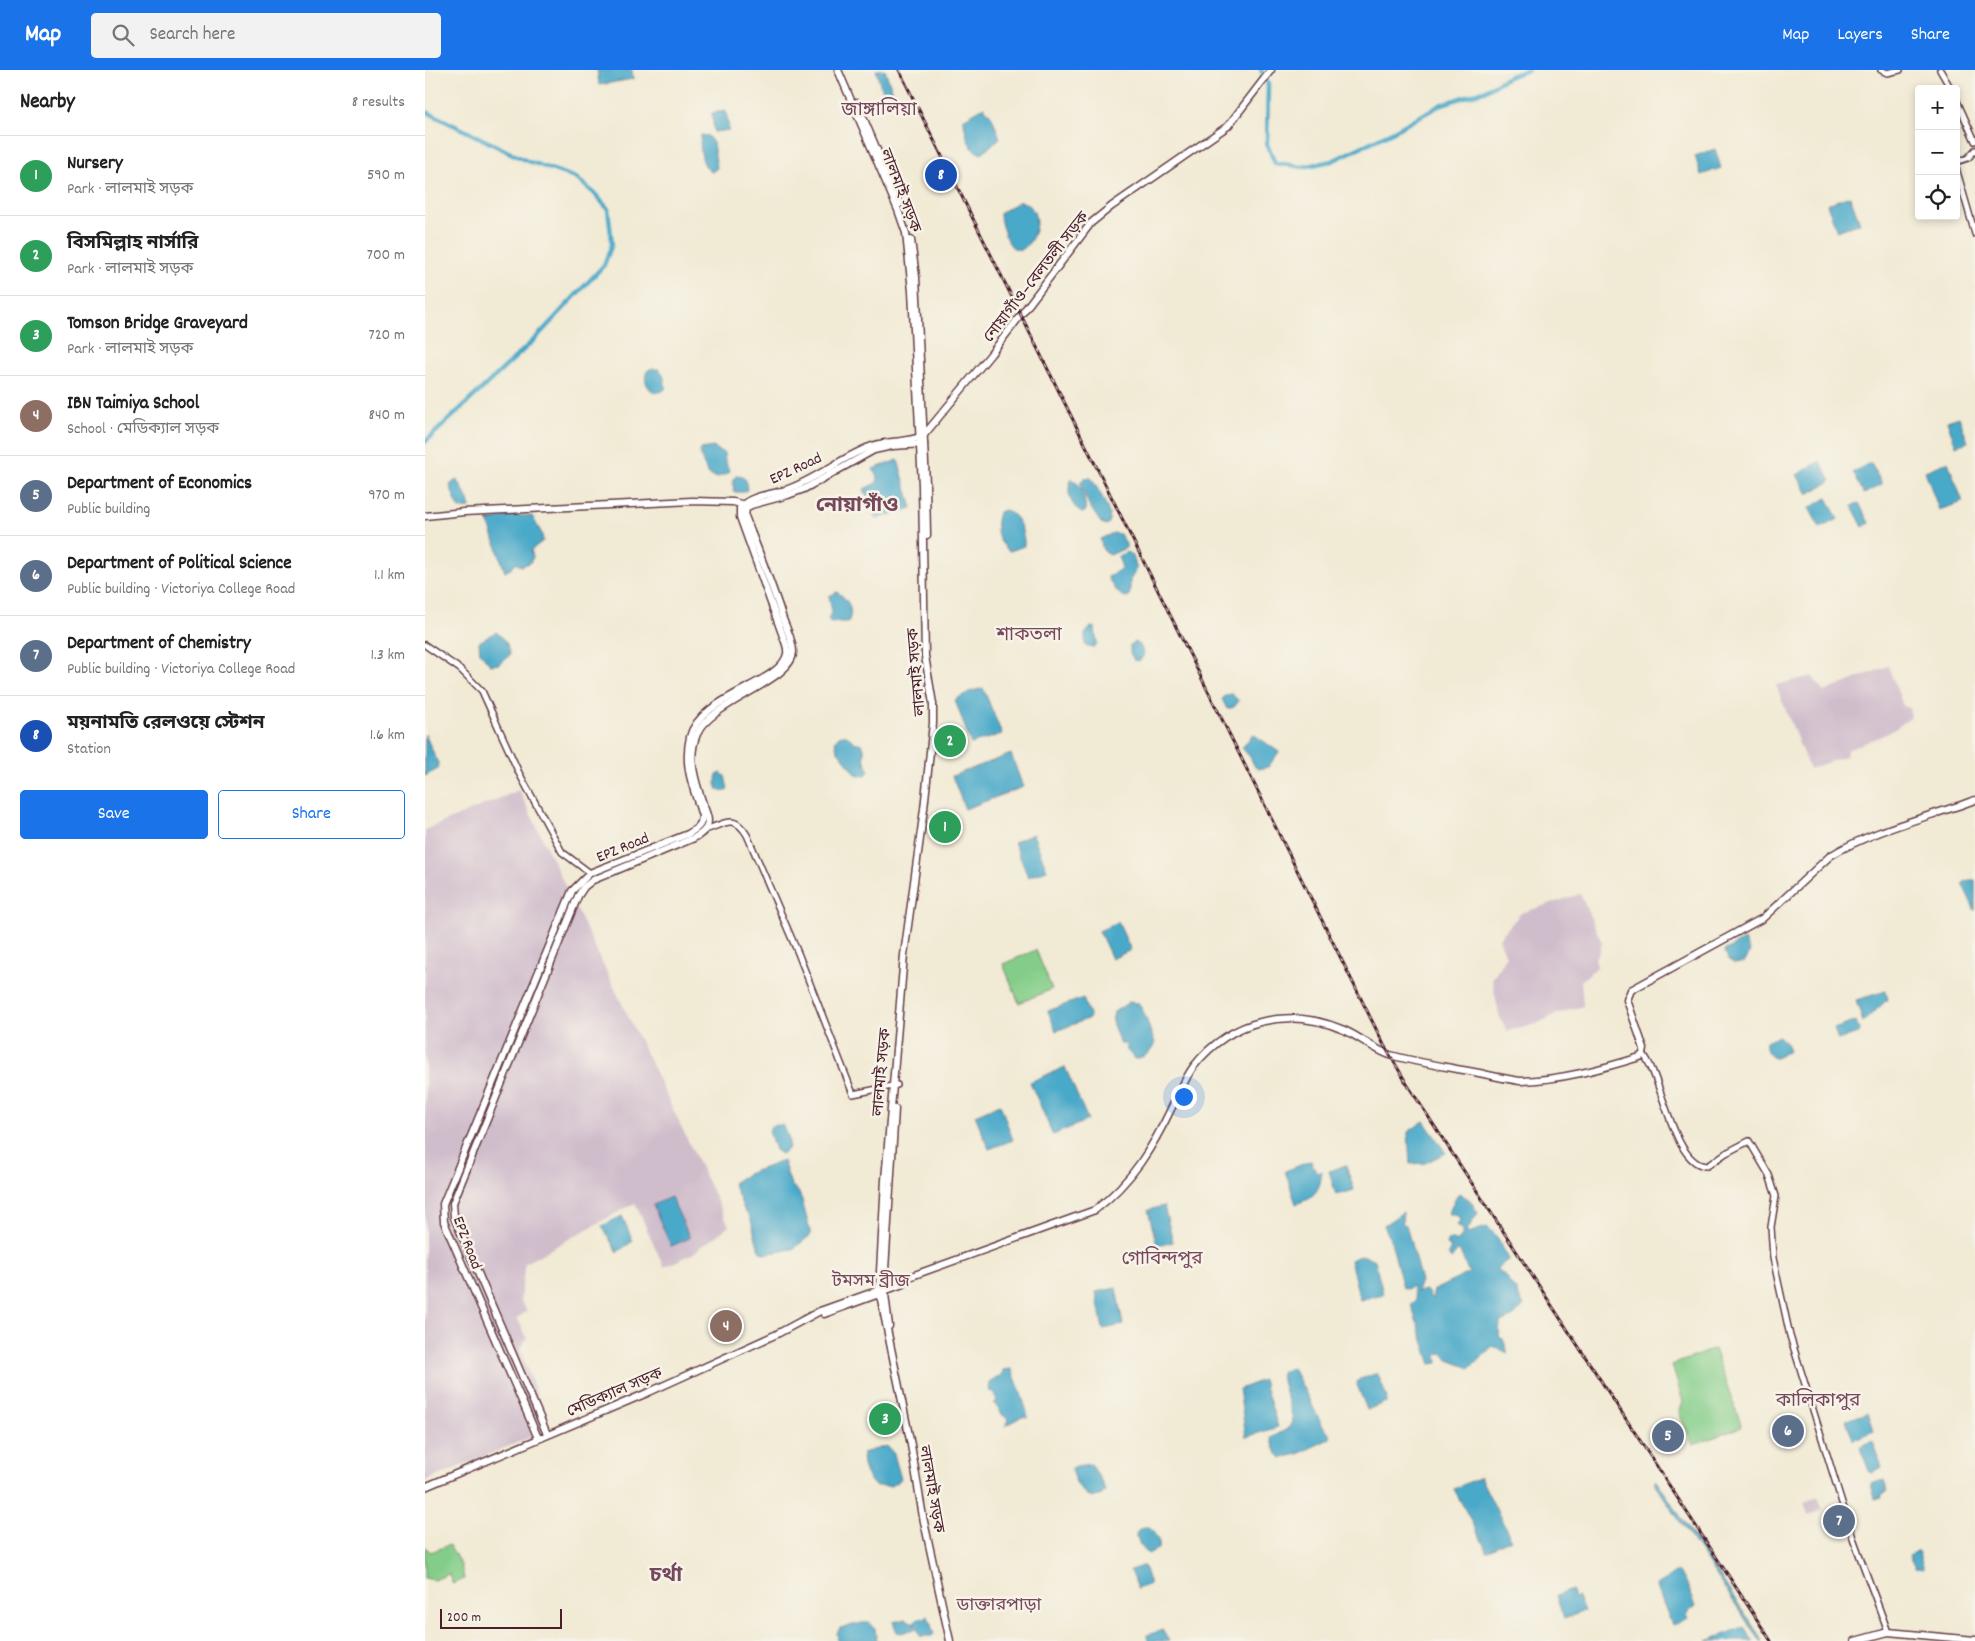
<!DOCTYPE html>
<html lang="en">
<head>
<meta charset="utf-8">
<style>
	:root { --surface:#fff; --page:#f2f2f2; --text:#222; --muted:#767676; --line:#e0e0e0; --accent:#1a73e8 }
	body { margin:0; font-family:Dekko,"Noto Sans Bengali",sans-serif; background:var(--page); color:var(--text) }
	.controls { position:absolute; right:15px; top:15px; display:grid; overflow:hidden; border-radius:5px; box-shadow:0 2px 8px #0003 }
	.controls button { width:45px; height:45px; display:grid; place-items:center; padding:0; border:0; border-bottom:1px solid var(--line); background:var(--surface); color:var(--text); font:25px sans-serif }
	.scale { position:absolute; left:15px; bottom:12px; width:122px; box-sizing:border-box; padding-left:5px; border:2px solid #4a1f2b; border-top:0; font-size:14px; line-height:18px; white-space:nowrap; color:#4a1f2b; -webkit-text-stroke:4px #f7f3e8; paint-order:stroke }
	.you { position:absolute; left:758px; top:1026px; width:18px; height:18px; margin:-12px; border:4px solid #fff; border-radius:50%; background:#1a73e8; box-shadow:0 0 0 8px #1a73e833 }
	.badge { display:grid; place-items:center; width:32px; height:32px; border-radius:50%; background:var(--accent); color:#fff; font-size:16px; font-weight:700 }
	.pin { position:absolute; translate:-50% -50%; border:2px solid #fff; box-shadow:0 1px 5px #0006 }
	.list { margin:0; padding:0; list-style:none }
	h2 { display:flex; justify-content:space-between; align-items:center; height:65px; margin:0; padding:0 20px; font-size:21px }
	h2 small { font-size:16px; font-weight:400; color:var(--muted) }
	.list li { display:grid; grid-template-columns:32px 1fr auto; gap:15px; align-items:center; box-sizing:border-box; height:80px; padding:0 20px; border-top:1px solid var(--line) }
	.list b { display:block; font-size:19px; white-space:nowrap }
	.list p { margin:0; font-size:16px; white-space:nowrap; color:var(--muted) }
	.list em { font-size:16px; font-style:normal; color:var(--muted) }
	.actions { display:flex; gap:10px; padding:15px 20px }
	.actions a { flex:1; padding:11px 0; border:1px solid var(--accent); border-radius:5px; text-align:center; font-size:18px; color:var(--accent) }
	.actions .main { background:var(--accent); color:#fff }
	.icon { flex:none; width:28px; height:28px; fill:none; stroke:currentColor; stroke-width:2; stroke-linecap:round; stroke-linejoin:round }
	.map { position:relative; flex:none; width:1550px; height:1571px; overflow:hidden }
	header { display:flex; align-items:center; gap:30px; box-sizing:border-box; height:70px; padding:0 25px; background:var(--accent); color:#fff }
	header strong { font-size:24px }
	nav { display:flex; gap:28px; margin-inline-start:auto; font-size:18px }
	.search { width:350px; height:45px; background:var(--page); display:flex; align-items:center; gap:12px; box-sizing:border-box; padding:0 18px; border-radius:5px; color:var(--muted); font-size:19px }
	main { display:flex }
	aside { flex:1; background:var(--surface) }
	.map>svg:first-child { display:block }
	.industrial { fill:#d0bdcc }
	.green { fill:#83cd89; stroke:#66765a }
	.water { fill:#4aa9c9; stroke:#4a647a }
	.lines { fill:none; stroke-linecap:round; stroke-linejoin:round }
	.canal { stroke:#4aa9c9; stroke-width:4.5 }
	.minor-casing { stroke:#633d44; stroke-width:8 }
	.major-casing { stroke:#633d44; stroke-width:9 }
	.minor { stroke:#fff; stroke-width:5 }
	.major { stroke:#fff; stroke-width:6 }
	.rail-casing { stroke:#4a1f2b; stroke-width:3 }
	.rail { stroke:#f7f3e8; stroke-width:1; stroke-dasharray:4; stroke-linecap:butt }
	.labels { text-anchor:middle; stroke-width:5; stroke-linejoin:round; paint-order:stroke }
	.street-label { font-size:16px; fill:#4a1f2b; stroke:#f7f3e8 }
	.neighbourhood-label { font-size:18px; fill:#76485c; stroke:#f7f3e8 }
	.quarter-label { font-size:19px; fill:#76485c; stroke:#f7f3e8 }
	.district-label { font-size:21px; font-weight:bold; fill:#76485c; stroke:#f7f3e8 }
</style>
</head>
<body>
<header>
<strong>Map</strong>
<div class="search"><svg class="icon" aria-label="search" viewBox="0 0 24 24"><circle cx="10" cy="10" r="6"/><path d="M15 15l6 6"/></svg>Search here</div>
<nav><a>Map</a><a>Layers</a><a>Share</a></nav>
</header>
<main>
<aside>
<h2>Nearby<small>8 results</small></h2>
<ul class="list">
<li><span class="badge" style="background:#2e9e5b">1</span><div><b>Nursery</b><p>Park · লালমাই সড়ক</p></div><em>590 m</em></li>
<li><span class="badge" style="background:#2e9e5b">2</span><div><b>বিসমিল্লাহ নার্সারি</b><p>Park · লালমাই সড়ক</p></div><em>700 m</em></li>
<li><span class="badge" style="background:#2e9e5b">3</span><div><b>Tomson Bridge Graveyard</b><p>Park · লালমাই সড়ক</p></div><em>720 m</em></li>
<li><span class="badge" style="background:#8d6e63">4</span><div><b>IBN Taimiya School</b><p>School · মেডিক্যাল সড়ক</p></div><em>840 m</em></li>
<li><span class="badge" style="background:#5c6f8a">5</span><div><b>Department of Economics</b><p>Public building</p></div><em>970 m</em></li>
<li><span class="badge" style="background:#5c6f8a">6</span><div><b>Department of Political Science</b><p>Public building · Victoriya College Road</p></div><em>1.1 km</em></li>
<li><span class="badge" style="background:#5c6f8a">7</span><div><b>Department of Chemistry</b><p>Public building · Victoriya College Road</p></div><em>1.3 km</em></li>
<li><span class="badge" style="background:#1a4fb4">8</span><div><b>ময়নামতি রেলওয়ে স্টেশন</b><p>Station</p></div><em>1.6 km</em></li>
</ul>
<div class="actions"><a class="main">Save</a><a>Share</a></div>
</aside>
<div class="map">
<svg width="1550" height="1571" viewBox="0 0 1550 1571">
	<rect width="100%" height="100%" fill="#f7f3e8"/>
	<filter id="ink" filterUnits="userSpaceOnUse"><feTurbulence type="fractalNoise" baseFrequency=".02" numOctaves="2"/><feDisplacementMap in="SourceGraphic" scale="10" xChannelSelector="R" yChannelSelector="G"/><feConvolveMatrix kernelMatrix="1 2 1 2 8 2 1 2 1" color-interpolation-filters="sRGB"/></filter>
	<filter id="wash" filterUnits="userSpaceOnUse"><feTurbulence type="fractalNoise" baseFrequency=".0096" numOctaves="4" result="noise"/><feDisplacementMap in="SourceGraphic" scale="20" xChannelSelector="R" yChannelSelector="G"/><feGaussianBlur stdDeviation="1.12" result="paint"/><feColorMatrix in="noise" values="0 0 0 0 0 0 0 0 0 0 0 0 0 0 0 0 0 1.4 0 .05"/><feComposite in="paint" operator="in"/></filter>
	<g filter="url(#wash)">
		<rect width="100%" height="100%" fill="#f1ead4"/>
		<g class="industrial">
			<path d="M1463 596 1478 636 1484 638 1486 646 1485 648 1464 663 1422 680 1421 686 1384 699 1351 615 1387 606 1399 622Z"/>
			<path d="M94 720 304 1156 267 1184 239 1197 210 1133 100 1193 95 1230 102 1241 92 1248 102 1268 95 1280 125 1359 0 1411V760Z"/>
			<path d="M1155 824 1177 873 1174 883 1170 888 1172 897 1156 911 1158 936 1134 943 1111 954 1082 961 1074 945 1067 909 1081 886 1074 868 1096 843Z"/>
			<path d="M1393 1427 1398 1440 1383 1445 1379 1432Z"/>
		</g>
		<g class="green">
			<path d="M611 880 627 919 594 933 578 894Z"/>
			<path d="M1289 1279 1317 1357 1268 1375 1254 1343 1258 1332 1247 1295Z"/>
			<path d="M24 1475 36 1495 39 1509 28 1514 24 1504 9 1510 0 1508V1477L6 1482Z"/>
		</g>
		<g class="water">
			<path d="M172 0H207L208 9 174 15Z"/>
			<path d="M451 0H460L471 31 464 34 455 14Z"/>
			<path d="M559 37 567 47 575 68 556 84C541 77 542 64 538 49Z"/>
			<path d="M301 41 304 60 289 62 287 43Z"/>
			<path d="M276 65 283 66 288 73 292 98 287 102C276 98 274 75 276 65Z"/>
			<path d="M1290 79 1296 98 1276 105 1270 86Z"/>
			<path d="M1425 126 1435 153 1412 161 1402 134Z"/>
			<path d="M595 131C631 141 597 204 582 169 578 160 575 152 575 143Z"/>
			<path d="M225 299H234L238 304 241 318 238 321 229 323C222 317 218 310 222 301Z"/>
			<path d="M1534 347 1543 372 1531 376 1522 351Z"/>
			<path d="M288 377 299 383 300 391 305 402C282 415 282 401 274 382L276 379Z"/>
			<path d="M473 390 487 438 451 449 439 419 451 413 453 410 448 399Z"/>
			<path d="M1395 391 1406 411 1383 424 1372 405Z"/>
			<path d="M1523 392 1538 432 1514 440 1500 401Z"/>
			<path d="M1446 393 1457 414 1439 424 1428 402Z"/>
			<path d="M311 406H316L321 410 322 420 318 422H309L308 410Z"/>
			<path d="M659 408H666C672 417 688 443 684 453L681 455 676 453 664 435 655 414Z"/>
			<path d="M647 409C656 413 662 433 660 442L657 443C646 437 640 420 647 409Z"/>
			<path d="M31 410 34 412 43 430 45 438 35 439 30 430 25 415Z"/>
			<path d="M1402 428 1413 449 1395 458 1384 438Z"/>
			<path d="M1434 433 1444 453 1438 457 1427 436Z"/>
			<path d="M579 440C593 443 600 463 599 476L585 481C572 473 569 457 574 442Z"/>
			<path d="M87 445 107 446 117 464 118 471 106 480 108 487 105 493 96 496 90 493 87 498 80 502 63 451Z"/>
			<path d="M688 463 695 464 701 474V478L685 485 678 480 675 469Z"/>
			<path d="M702 482 708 486 712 499 705 510V523L703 527C693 527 689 517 683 509V507L697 498 693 486Z"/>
			<path d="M412 522C422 528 430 540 423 552H405L403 548 407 542 404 526Z"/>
			<path d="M666 557 670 558 672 573 669 577H662L660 575V564Z"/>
			<path d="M71 562C78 567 85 576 85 585L74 594 65 595 55 582 54 572Z"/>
			<path d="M710 572 715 575 719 584 715 591 709 590 705 583V575Z"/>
			<path d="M558 618 577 664 546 674 530 630 544 622Z"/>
			<path d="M807 624 814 631 809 637 802 639 797 629 801 625Z"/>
			<path d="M0 664 13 693V699L0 706Z"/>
			<path d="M828 664 854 682 843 697 834 699 830 697 825 687 817 678Z"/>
			<path d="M418 665H422L429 672 437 674 439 678V688L444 701 441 705 435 706 431 704 412 680 410 671 414 666Z"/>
			<path d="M586 684 598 717 540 739 527 706Z"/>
			<path d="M296 703 300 706 303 719 298 721 293 720 291 714 292 705Z"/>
			<path d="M608 764 622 800 603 807 589 772Z"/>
			<path d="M1544 810H1550V841L1538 815V813Z"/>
			<path d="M693 852 706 880 687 889 674 861Z"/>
			<path d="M1319 870 1325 882 1320 892 1310 894 1304 890 1299 881Z"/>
			<path d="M1461 921 1463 929 1438 952 1431 930Z"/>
			<path d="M658 928 665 948 631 961 623 941Z"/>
			<path d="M704 932 713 933C724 948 722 957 730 972 727 983 721 986 710 989L700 978 702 974H695L687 952 689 942Z"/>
			<path d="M1431 951 1435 962 1413 970 1409 959Z"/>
			<path d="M1354 966 1357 971 1360 970 1364 981 1349 988C1342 984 1340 979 1341 972Z"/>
			<path d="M640 997 663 1050 628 1065 605 1012Z"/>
			<path d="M575 1034 588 1070 564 1079 550 1045Z"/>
			<path d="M999 1051 1021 1083 1000 1093 985 1094 983 1062Z"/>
			<path d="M353 1055H357C362 1062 366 1071 363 1079L356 1084 350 1080 344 1061 346 1056Z"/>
			<path d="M358 1091 366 1115 373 1121 377 1130 386 1165 368 1179 339 1184 334 1180 325 1147 320 1142 308 1113 322 1104Z"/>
			<path d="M886 1091 892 1103 897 1101C895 1121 890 1127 871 1134L860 1101Z"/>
			<path d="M921 1095 929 1120 911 1125 904 1101Z"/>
			<path d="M1034 1123 1045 1130 1053 1143 1042 1160 1043 1163 1062 1157 1070 1164 1084 1189 1071 1199C1084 1205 1081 1213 1092 1220V1224L1099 1235 1089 1246 1075 1252 1074 1267 1078 1269 1083 1283 1068 1276 1045 1298 1023 1290 1018 1283 1012 1284 1013 1293 1006 1294 986 1235 991 1230 987 1216 982 1219 978 1218 966 1171 959 1155 978 1142 977 1153 981 1155 996 1211 992 1222 1001 1220 1007 1229 1009 1220 1044 1203 1034 1179 1026 1189 1023 1184 1026 1178 1021 1175 1023 1170 1027 1169 1031 1172 1035 1169 1039 1161 1032 1155 1036 1149 1031 1145 1025 1144 1024 1140Z"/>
			<path d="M246 1127 265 1168 246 1176 228 1135Z"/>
			<path d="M739 1136 748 1172 732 1176 723 1140Z"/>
			<path d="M197 1146 208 1171 192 1182 177 1156Z"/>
			<path d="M937 1185 950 1190 958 1224 935 1230 925 1190Z"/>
			<path d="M691 1218 698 1255 678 1259 671 1222Z"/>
			<path d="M866 1298 869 1300 897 1355 906 1366 904 1369 873 1384 856 1388 852 1384 846 1368 862 1359 868 1352C867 1336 854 1313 857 1302Z"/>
			<path d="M586 1299C589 1302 602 1340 603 1347H597L580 1356 584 1350 574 1342V1338L569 1334 572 1330 568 1322 564 1321 565 1311 577 1305 578 1300Z"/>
			<path d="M950 1304H953L962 1328 961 1332 942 1340 931 1312 935 1309Z"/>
			<path d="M838 1310 853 1357 821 1367 814 1319Z"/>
			<path d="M1443 1343 1449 1361 1428 1370 1421 1350Z"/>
			<path d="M1445 1372H1448L1457 1397 1447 1403 1444 1401 1435 1377Z"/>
			<path d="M462 1376 469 1384 476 1409 466 1416H450C442 1409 435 1394 438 1383Z"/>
			<path d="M666 1394C671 1402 678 1412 680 1421L677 1425 667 1428C656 1423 649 1411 646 1399L651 1396Z"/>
			<path d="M1055 1407 1086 1469 1062 1481 1029 1419Z"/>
			<path d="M1459 1410 1463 1421 1457 1424V1427L1450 1429 1446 1414Z"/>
			<path d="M1230 1411H1232L1338 1571H1335L1230 1414Z"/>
			<path d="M719 1457H724C729 1463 736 1471 734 1478L723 1484 715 1475 711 1464 714 1460Z"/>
			<path d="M1493 1481 1499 1499 1490 1498 1484 1486Z"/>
			<path d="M717 1496H719L725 1514 712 1519 705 1500Z"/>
			<path d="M1253 1501 1260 1510 1271 1536 1261 1544 1263 1548 1247 1555 1231 1515Z"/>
			<path d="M1147 1520 1150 1528 1153 1527 1159 1541 1139 1549 1131 1526Z"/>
			<path d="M503 1546 509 1564 507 1566H495L489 1551Z"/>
			<path d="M481 1549 489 1553 490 1559 476 1563 472 1562 468 1552Z"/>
			<path d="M437 1553H444L450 1559 452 1571H413L412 1563 415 1558Z"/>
			<path d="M1319 1557 1328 1571H1282Z"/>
			<path d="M738 1560 744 1571H723L722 1565Z"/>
		</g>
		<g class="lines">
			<g class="canal">
				<path d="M836 0 843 14 842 74 850 93 878 97 907 91 969 61 1017 34 1059 21 1085 6 1103 0"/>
				<path d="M0 41 100 90 151 108 169 123 183 139 187 174 179 195 110 269 0 372"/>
			</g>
		</g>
	</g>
	<g filter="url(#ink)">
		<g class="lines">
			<defs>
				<g id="minor">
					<path d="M1456 0 1462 3 1475 0"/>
					<path d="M1515 0 1526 19"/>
					<path d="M1531 29 1550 71"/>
					<path d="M1531 92 1543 88 1550 80"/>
					<path d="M1531 98 1550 164"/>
					<path d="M0 575 35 599 57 621 94 703 137 782 165 803"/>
					<path d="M280 760C299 754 309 743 322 765L373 883 428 1024 472 1015"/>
					<path d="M1218 984C1237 1005 1248 1096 1282 1096L1301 1083 1324 1071 1344 1105 1351 1126 1346 1157 1348 1188 1365 1266 1428 1468 1463 1562"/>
				</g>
				<g id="major">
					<path d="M413 0 473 140 481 163 487 221 497 415 500 586 508 634V653L499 739 479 885 460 1110 454 1220 486 1375 498 1447 525 1571"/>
					<path d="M432 33 475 134"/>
					<path d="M486 170 491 207 501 414 502 465"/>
					<path d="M0 446 39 442 267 431 308 432 320 435"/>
					<path d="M459 1216 670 1140C707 1112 728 1077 748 1035 755 1022 760 1008 769 996 807 948 864 937 919 960 935 967 948 979 965 985 994 993 1024 997 1054 1003 1068 1006 1081 1009 1095 1011 1135 1010 1176 999 1215 987L1218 984 1219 979 1202 930 1206 920 1338 848 1405 786C1447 760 1504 747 1550 730"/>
					<path d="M459 1221 478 1214"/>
					<path d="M399 1244 454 1224"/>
					<path d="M464 1256 459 1216 470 1039"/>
					<path d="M122 1364 29 1147 28 1133 32 1123 153 826 159 817 168 810 269 768C274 765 280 762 282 756 285 749 280 740 278 734 270 711 262 687 272 664 286 632 368 610 368 582 368 571 362 560 358 549 347 514 333 480 320 446L321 439 326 435 363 425 379 419 449 380 467 376 499 374"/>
					<path d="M113 1368 19 1152 18 1134 147 821 165 803 263 764C271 759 277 756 277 746 269 718 258 698 265 667 275 626 357 613 362 584 363 579 361 574 359 569L315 447V438C325 425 346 425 360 420 392 410 418 385 450 375 464 371 489 372 499 365L566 284 666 153 687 136 803 56 846 0"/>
					<path d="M0 1417 222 1323 352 1264 395 1241 454 1220"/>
					<path d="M1430 1571 1463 1562 1550 1570"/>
				</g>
			</defs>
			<use href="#minor" class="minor-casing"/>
			<use href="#major" class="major-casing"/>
			<use href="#minor" class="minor"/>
			<use href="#major" class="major"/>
			<defs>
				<path id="rail" d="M474 0 959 975 982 1014 1346 1571"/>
			</defs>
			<use href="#rail" class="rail-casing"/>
			<use href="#rail" class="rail"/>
		</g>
	</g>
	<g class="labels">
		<g class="street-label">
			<text transform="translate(477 120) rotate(69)" y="6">লালমাই সড়ক</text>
			<text transform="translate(610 206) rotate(-52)" y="6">নোয়াগাঁও–বেলতলী সড়ক</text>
			<text transform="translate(370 397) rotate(-25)" y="6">EPZ Road</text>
			<text transform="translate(490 602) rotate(-95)" y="6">লালমাই সড়ক</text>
			<text transform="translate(197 776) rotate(-22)" y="6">EPZ Road</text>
			<text transform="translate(455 1002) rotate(-85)" y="6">লালমাই সড়ক</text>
			<text transform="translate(44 1172) rotate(69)" y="6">EPZ Road</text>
			<text transform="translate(189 1321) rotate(-23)" y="6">মেডিক্যাল সড়ক</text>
			<text transform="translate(508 1419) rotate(80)" y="6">লালমাই সড়ক</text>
		</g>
		<g class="neighbourhood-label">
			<text x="446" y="1216">টমসম ব্রীজ</text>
			<text x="574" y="1540">ডাক্তারপাড়া</text>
		</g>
		<g class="quarter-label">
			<text x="454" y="45">জাঙ্গালিয়া</text>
			<text x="604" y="570">শাকতলা</text>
			<text x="737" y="1194">গোবিন্দপুর</text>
			<text x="1393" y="1336">কালিকাপুর</text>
		</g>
		<g class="district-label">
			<text x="432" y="441">নোয়াগাঁও</text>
			<text x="241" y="1511">চর্থা</text>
		</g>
	</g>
</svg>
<div class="controls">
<button>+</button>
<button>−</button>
<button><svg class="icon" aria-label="locate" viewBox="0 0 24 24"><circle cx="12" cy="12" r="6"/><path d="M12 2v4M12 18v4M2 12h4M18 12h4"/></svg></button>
</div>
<div class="scale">200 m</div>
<div class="you"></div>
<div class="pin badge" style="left:520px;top:757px;background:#2e9e5b">1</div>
<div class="pin badge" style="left:525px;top:671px;background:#2e9e5b">2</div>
<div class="pin badge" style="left:460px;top:1349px;background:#2e9e5b">3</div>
<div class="pin badge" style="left:301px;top:1256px;background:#8d6e63">4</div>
<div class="pin badge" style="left:1243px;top:1366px;background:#5c6f8a">5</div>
<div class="pin badge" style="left:1363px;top:1361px;background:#5c6f8a">6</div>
<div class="pin badge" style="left:1414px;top:1451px;background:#5c6f8a">7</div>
<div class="pin badge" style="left:516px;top:105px;background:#1a4fb4">8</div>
</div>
</main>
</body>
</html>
